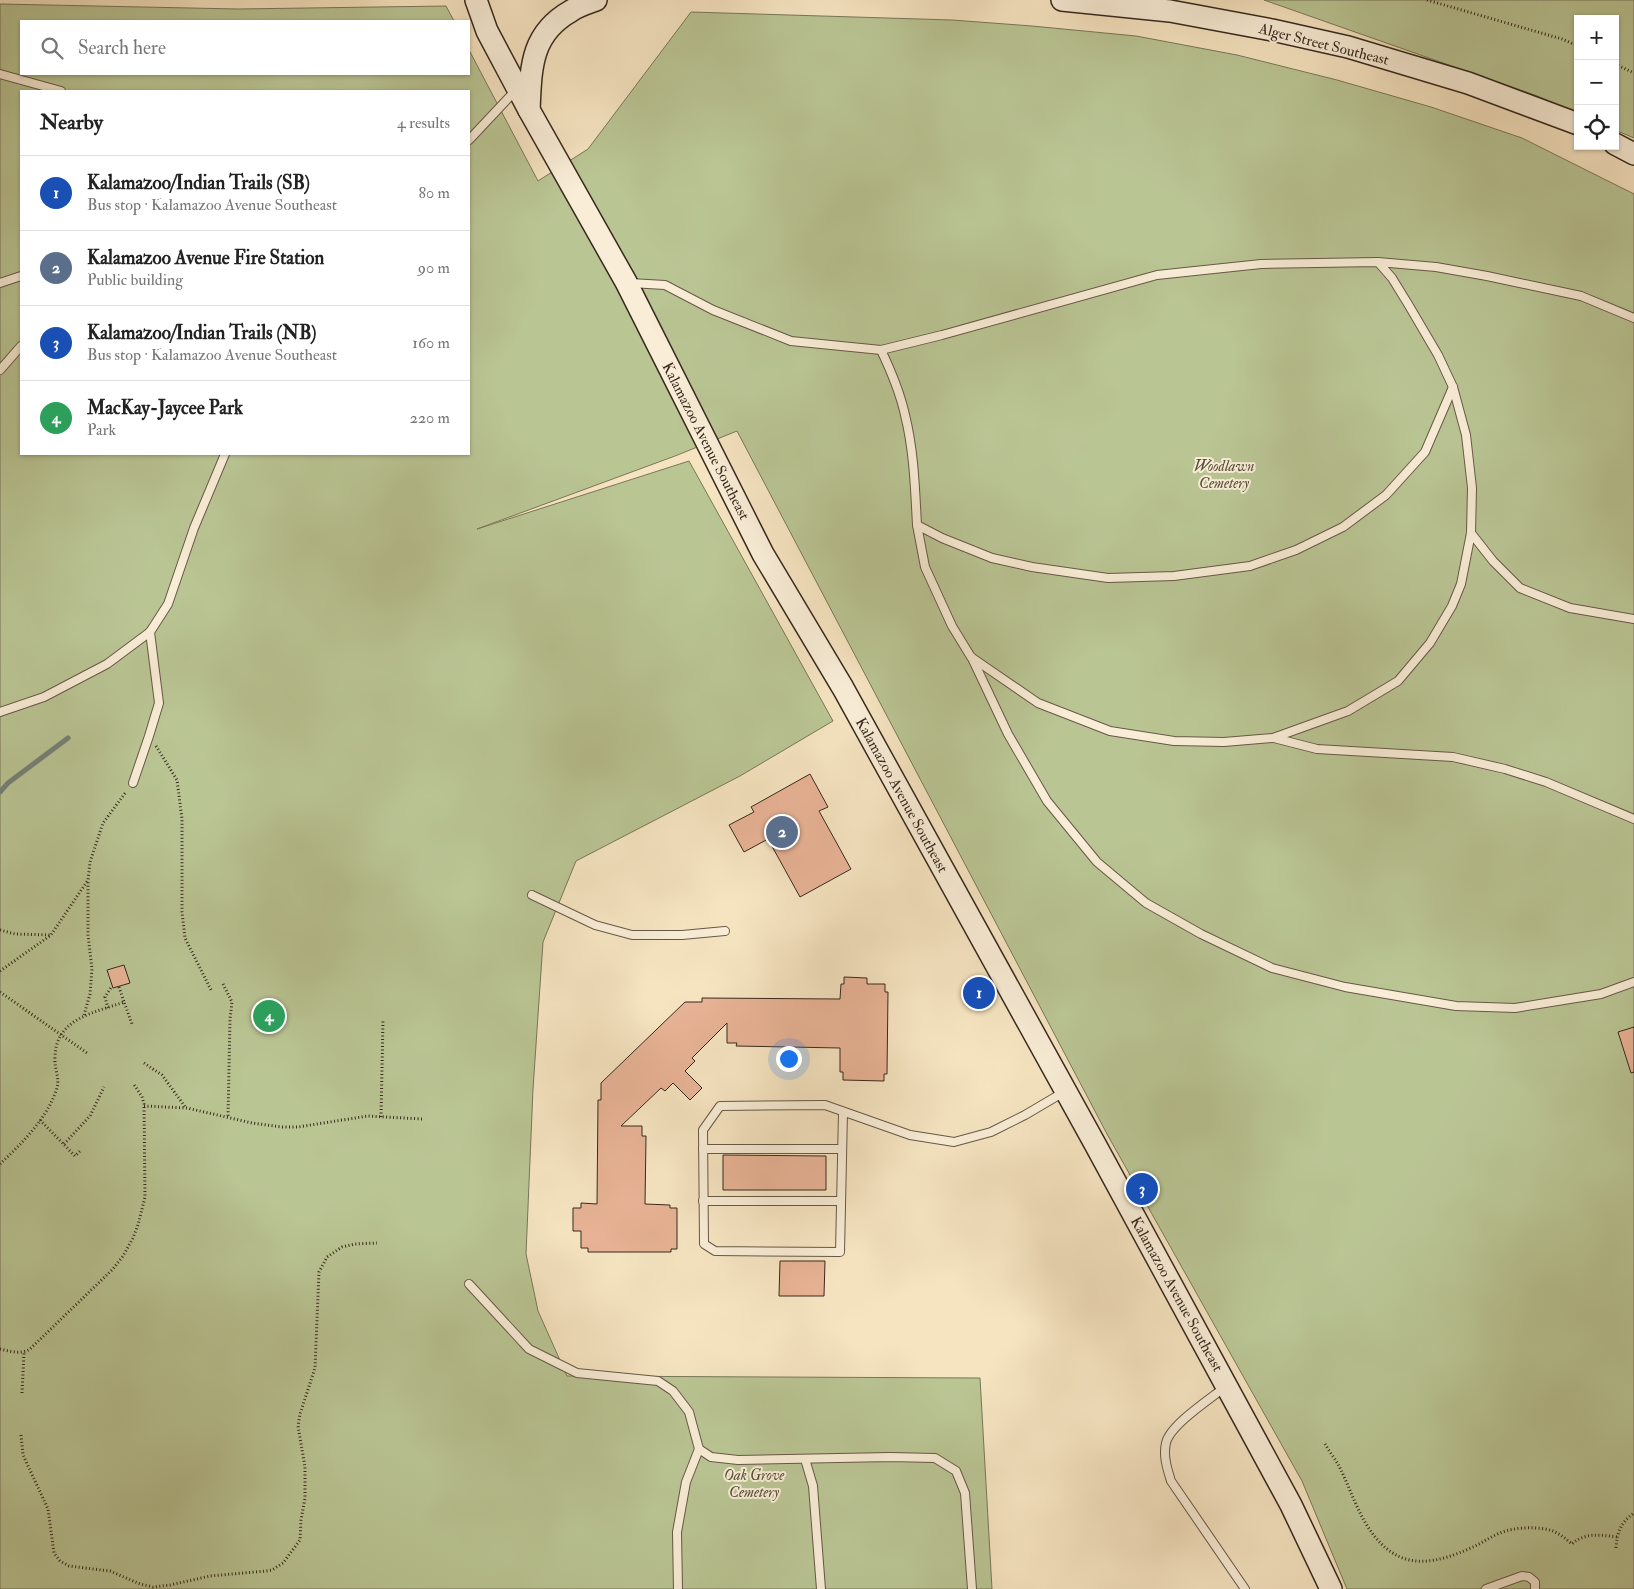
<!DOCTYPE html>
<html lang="en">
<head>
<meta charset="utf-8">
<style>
	:root { --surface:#fff; --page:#f2f2f2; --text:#222; --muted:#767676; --line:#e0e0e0; --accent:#8f2418 }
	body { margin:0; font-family:"IM FELL Double Pica",serif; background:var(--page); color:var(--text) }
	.controls { position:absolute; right:15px; top:15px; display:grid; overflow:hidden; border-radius:0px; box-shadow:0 1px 4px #0004 }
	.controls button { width:45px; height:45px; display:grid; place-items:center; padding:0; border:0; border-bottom:1px solid var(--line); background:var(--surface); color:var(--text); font:25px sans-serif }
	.you { position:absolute; left:788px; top:1058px; width:18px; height:18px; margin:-12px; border:4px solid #fff; border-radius:50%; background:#1a73e8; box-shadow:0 0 0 8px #1a73e833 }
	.badge { display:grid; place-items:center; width:32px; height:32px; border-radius:50%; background:var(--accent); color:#fff; font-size:16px; font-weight:700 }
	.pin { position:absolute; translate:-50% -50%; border:2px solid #fff; box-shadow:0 1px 5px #0006 }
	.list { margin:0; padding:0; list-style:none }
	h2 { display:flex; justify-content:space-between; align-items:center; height:65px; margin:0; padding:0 20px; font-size:21px }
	h2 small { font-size:16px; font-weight:400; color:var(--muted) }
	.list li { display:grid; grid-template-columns:32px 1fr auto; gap:15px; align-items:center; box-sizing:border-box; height:75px; padding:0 20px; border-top:1px solid var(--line) }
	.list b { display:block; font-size:19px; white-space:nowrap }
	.list p { margin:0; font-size:16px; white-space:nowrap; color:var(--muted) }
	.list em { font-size:16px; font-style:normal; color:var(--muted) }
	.icon { flex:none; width:28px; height:28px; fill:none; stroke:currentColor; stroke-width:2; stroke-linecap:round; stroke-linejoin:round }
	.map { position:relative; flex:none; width:1634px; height:1589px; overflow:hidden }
	.search { position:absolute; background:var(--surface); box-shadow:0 1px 4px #0004; left:20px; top:20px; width:450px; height:55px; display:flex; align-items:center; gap:12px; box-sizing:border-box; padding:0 18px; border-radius:0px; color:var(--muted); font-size:19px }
	.panel { position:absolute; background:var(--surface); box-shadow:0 1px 4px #0004; left:20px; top:90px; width:450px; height:365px; border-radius:0px }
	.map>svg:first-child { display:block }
	.green { fill:#bac594; stroke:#787759; fill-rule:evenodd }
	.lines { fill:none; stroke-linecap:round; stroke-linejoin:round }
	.stream { stroke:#748277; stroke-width:5 }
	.building { fill:#e8b396; stroke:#37291e }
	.lane-casing { stroke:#675847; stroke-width:10 }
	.secondary-casing { stroke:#37291e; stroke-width:24 }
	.path { stroke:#37291e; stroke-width:3; stroke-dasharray:1 2.5; stroke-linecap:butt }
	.lane { stroke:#f9edd7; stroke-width:8 }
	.secondary { stroke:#f9edd7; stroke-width:21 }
	.labels { text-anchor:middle; stroke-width:4; stroke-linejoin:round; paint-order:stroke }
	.street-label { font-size:15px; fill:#37291e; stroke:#f9edd7 }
	.park-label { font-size:15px; font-style:italic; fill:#58503c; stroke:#f9edd7 }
</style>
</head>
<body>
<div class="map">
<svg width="1634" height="1589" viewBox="0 0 1634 1589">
	<rect width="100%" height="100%" fill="#f6e4c1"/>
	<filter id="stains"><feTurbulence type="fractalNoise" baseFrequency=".004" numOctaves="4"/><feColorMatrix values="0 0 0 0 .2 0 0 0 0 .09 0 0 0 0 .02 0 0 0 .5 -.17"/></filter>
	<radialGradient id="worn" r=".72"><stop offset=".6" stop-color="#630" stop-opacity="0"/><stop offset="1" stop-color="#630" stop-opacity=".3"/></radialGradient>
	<g class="green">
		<path d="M1264 0H1634V138L1615 130V19H1578V113L1537 96Z"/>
		<path d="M0 4 238 9 446 6 454 21H21V74H469V50L538 181 588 149 691 12 952 20 1032 26 1136 36 1237 55 1337 80 1431 107 1522 138 1634 194V1589H1347L1302 1481 1107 1134 737 431 675 456 477 529 689 461 833 721 740 776 576 861 543 942 533 1089 526 1254 538 1311 567 1376 980 1378 992 1589H0ZM21 91H469V454H21Z"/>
	</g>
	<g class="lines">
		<path class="stream" d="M0 792 8 783 68 738"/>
	</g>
	<g class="building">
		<path d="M810 774 828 807 819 811 851 869 800 897 768 839 744 852 729 825 754 812 751 807Z"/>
		<path d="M124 965 130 983 113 988 107 970Z"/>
		<path d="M844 977 867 978V984H885V992H888L887 1074H884V1081L843 1080V1072H840V1048L736 1046 737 1043H727V1023L692 1058 695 1061 685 1071 702 1088 690 1100 673 1083 665 1091 661 1088 621 1126H642V1136H646L645 1204 670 1205V1208H677V1249H671V1252H588V1248H581V1231H573V1208H581V1203L597 1204 598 1100H601V1083L685 1002H702V998L840 999 841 984H844Z"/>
		<path d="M1634 1027V1072L1631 1073 1618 1032Z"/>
		<path d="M723 1155 826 1156V1190H723Z"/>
		<path d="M780 1261H825L824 1296H779Z"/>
	</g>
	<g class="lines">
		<defs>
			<g id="lane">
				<path d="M0 74 61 91"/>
				<path d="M469 140 516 90"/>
				<path d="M1378 262 1436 267 1487 276 1581 296 1634 318"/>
				<path d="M0 283 21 276"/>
				<path d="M630 283 665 285 713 310 791 341 881 350 942 335 1157 275 1261 264 1378 262 1392 278 1408 304 1438 355 1453 387 1466 435 1472 488 1471 533 1461 584 1452 606 1430 643 1398 681 1348 711 1273 738 1224 742 1174 741 1110 731 1038 703 971 657 952 626 925 567 917 525"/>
				<path d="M881 350C891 371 900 392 905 415 914 451 915 488 917 525L942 538 992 558 1032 567 1108 578 1174 576 1250 566 1296 550 1343 527 1386 495 1425 452 1453 387"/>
				<path d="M0 370 21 346"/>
				<path d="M1471 533 1493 561 1520 588 1570 608 1634 619"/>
				<path d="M972 658 1008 734 1047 801 1097 862 1146 903 1201 934 1272 968 1345 987 1456 1006 1515 1008 1601 994 1634 982"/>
				<path d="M0 712 44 697 107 664 150 632 168 604 194 528 225 454"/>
				<path d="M1274 738 1317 749 1453 757 1505 769 1546 782 1634 819"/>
				<path d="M133 783 149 736 159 703 150 632"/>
				<path d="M532 895 595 925 632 935H682L725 931"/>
				<path d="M843 1112 840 1252 715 1251 704 1244 703 1130 720 1106 825 1105 910 1135 954 1142 991 1132 1025 1115 1064 1092"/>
				<path d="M703 1149H842"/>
				<path d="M703 1201H841"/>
				<path d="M469 1284 529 1349 577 1373 658 1381 673 1391 689 1412 699 1449 686 1482 677 1532 678 1589"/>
				<path d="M1225 1387C1210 1399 1170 1425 1166 1443 1163 1456 1167 1468 1171 1481L1245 1589"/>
				<path d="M699 1449 711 1457 738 1460 890 1457 935 1458 956 1471 965 1493 972 1589"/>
				<path d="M805 1459 813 1486 821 1589"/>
				<path d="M1486 1589 1522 1576 1529 1577 1535 1582V1589"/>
			</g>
			<g id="secondary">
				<path d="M476 0 487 31 529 110 626 282 763 554 843 688 1095 1144 1291 1505 1331 1589"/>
				<path d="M1062 0 1170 11 1272 30 1348 47 1468 83 1578 124"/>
				<path d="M529 110C531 69 530 34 571 11 578 6 588 3 596 0"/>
				<path d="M1615 144 1634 154"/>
			</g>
		</defs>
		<use href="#lane" class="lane-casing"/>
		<use href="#secondary" class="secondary-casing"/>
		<g class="path">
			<path d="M1427 0 1562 39 1578 46"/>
			<path d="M1615 64 1634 73"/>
			<path d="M156 746 177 780 182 819V912L185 938 211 990"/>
			<path d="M0 930 15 934 50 935"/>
			<path d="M0 971 51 935 88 880 90 862 103 823 126 792"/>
			<path d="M223 984 232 1002 230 1019 228 1117"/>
			<path d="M119 987 124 1002"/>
			<path d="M0 992 87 1053"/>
			<path d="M108 1008 105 997 112 986"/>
			<path d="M84 1015 90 994 92 969 88 935V880"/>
			<path d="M144 1063 162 1075 186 1108"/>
			<path d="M144 1106 187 1108 252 1123 282 1127H298L368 1116 422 1119"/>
			<path d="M381 1117 383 1020"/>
			<path d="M40 1120 75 1156 80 1151"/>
			<path d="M64 1144 90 1116 104 1087"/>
			<path d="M0 1164C21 1144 46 1120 56 1091 61 1078 54 1071 55 1057 56 1018 94 1013 124 1002L132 1024"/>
			<path d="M0 1349C10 1351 21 1355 30 1349L113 1269 123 1256 133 1238 138 1225 145 1197 144 1104 142 1097 133 1083"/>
			<path d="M22 1393 24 1352"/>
			<path d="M21 1435 23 1455 48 1509 54 1553 60 1561 69 1566 110 1571 140 1584 153 1587 170 1585 210 1576 266 1571 272 1570 283 1563 300 1540 301 1520 305 1498V1467L298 1426 300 1414 315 1368 319 1272 327 1257 342 1247 355 1244 377 1243"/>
			<path d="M1325 1444C1329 1451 1335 1459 1339 1466 1351 1490 1359 1518 1376 1538 1404 1572 1438 1563 1473 1547 1482 1543 1490 1537 1500 1533 1514 1527 1538 1526 1553 1531 1560 1534 1566 1539 1572 1544 1585 1532 1600 1535 1617 1537"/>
			<path d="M1616 1548C1617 1532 1621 1522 1634 1513"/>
		</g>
		<use href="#lane" class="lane"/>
		<use href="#secondary" class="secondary"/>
	</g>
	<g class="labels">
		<g class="street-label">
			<text transform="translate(1324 44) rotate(14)" y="5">Alger Street Southeast</text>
			<text transform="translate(706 441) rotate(63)" y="5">Kalamazoo Avenue Southeast</text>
			<text transform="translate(902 795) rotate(61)" y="5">Kalamazoo Avenue Southeast</text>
			<text transform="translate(1177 1294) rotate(61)" y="5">Kalamazoo Avenue Southeast</text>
		</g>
		<g class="park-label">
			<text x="1224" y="471">Woodlawn<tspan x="1224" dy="17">Cemetery</tspan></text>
			<text x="754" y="1480">Oak Grove<tspan x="754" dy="17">Cemetery</tspan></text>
		</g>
	</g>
	<rect width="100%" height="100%" filter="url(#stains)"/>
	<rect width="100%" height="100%" fill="url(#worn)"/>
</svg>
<div class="controls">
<button>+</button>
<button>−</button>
<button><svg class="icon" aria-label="locate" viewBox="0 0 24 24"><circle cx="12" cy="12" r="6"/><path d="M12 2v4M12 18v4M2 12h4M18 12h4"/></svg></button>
</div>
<div class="you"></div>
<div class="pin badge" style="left:979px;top:993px;background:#1a4fb4">1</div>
<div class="pin badge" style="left:782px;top:832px;background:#5c6f8a">2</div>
<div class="pin badge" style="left:1142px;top:1189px;background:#1a4fb4">3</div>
<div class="pin badge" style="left:269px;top:1016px;background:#2e9e5b">4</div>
<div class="search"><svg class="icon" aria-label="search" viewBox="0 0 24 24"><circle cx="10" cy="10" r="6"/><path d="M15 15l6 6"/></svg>Search here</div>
<section class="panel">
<h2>Nearby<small>4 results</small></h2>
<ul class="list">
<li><span class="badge" style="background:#1a4fb4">1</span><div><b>Kalamazoo/Indian Trails (SB)</b><p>Bus stop · Kalamazoo Avenue Southeast</p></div><em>80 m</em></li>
<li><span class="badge" style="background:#5c6f8a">2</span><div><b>Kalamazoo Avenue Fire Station</b><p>Public building</p></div><em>90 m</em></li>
<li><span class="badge" style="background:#1a4fb4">3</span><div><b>Kalamazoo/Indian Trails (NB)</b><p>Bus stop · Kalamazoo Avenue Southeast</p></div><em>160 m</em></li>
<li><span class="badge" style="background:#2e9e5b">4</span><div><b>MacKay-Jaycee Park</b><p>Park</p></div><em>220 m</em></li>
</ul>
</section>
</div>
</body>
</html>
